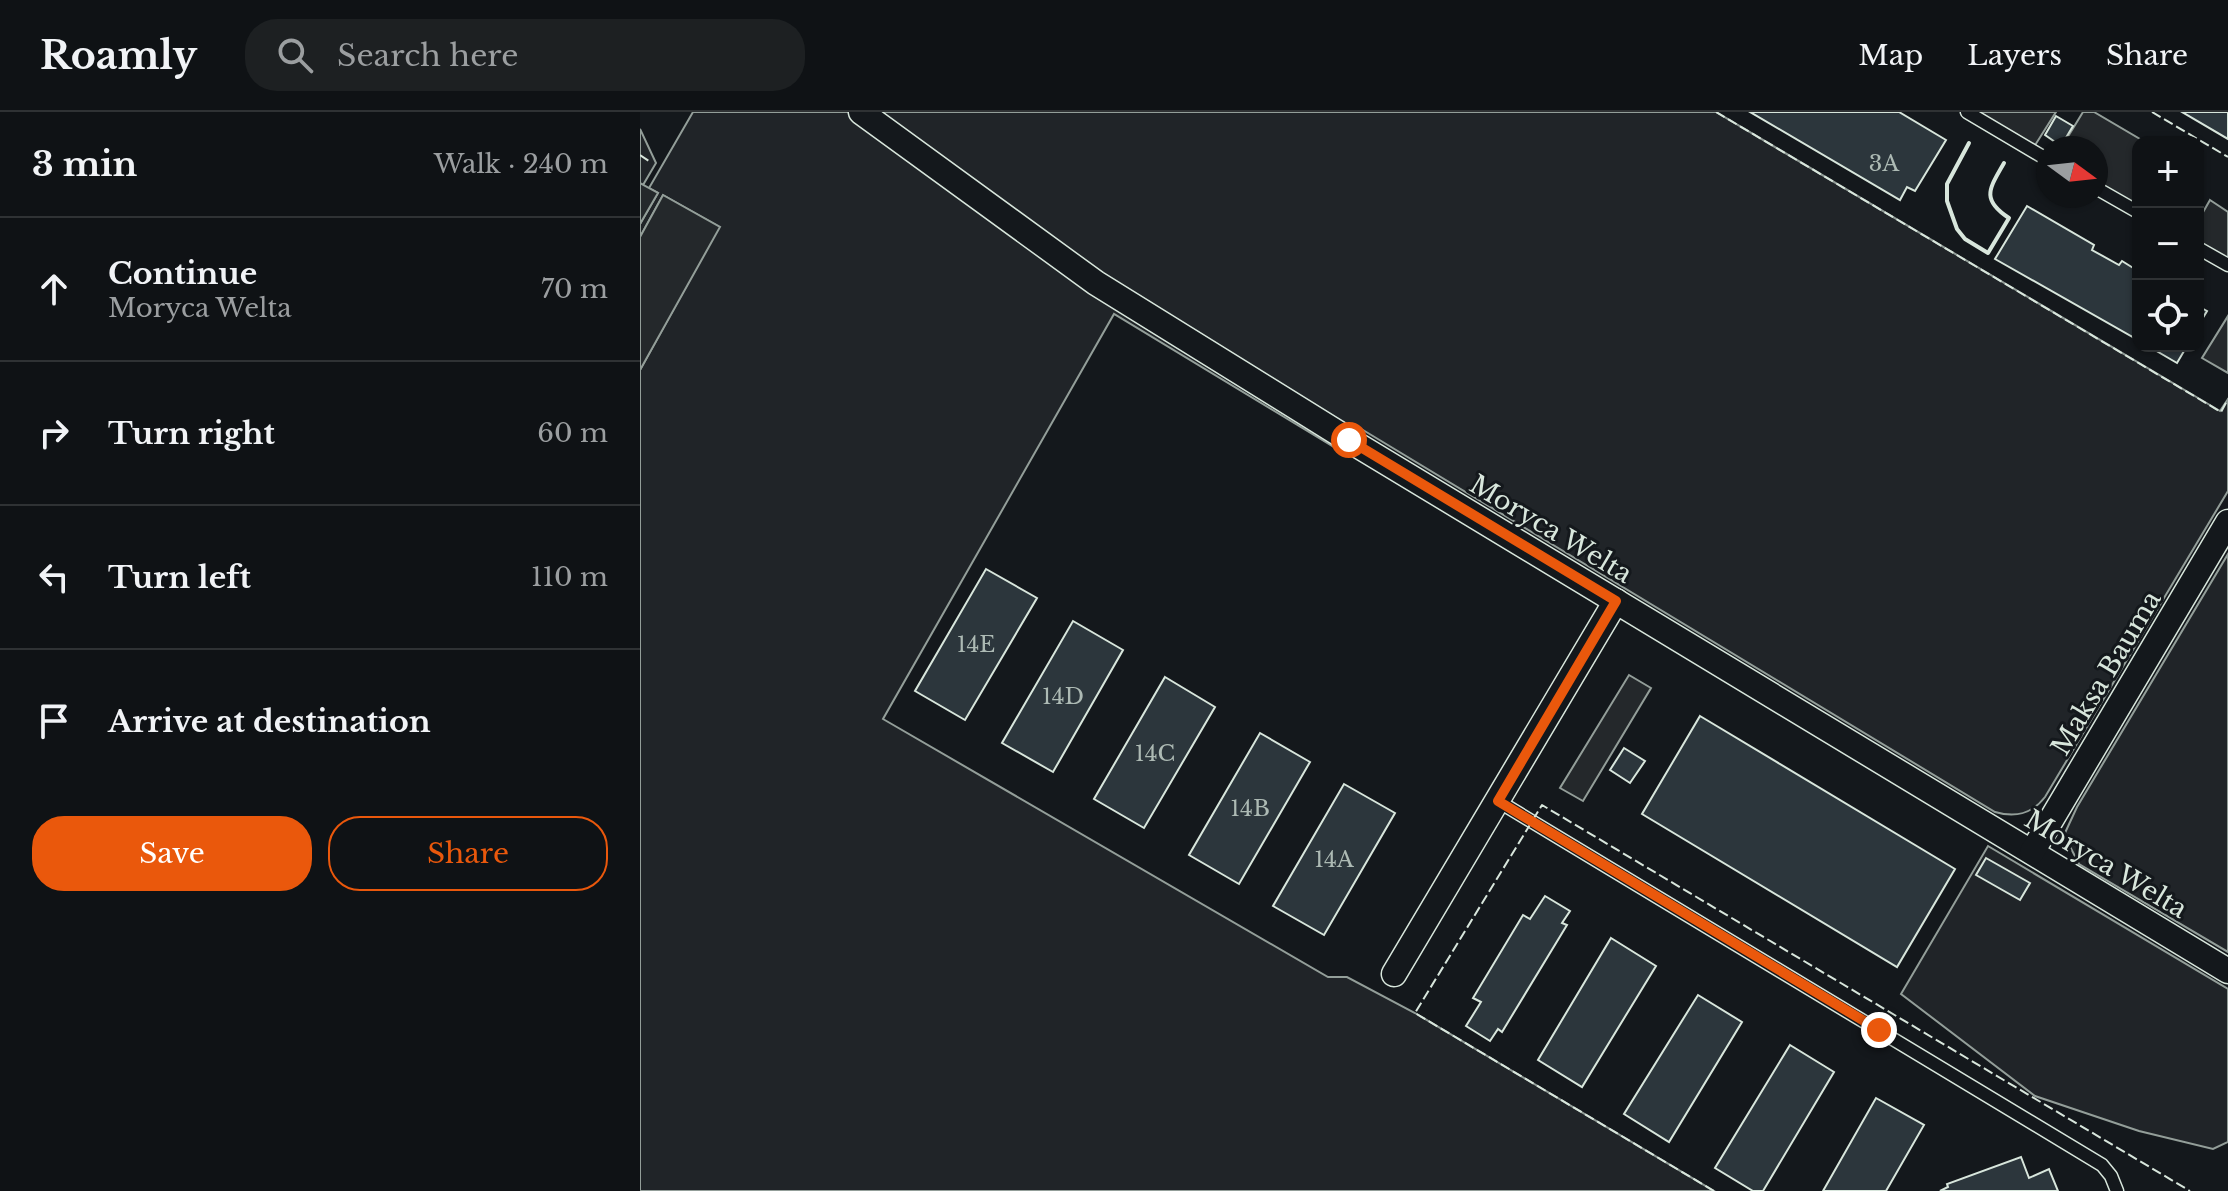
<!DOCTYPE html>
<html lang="en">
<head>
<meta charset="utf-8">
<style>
	:root { --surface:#0f1215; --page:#1d2022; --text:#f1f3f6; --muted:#9b9ea0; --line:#2f3234; --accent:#ea580c }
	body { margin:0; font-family:"Libre Baskerville",serif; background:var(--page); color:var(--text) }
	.controls { position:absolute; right:24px; top:24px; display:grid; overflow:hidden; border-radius:16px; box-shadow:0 2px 6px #0004 }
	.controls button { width:72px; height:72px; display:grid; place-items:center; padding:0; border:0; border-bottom:2px solid var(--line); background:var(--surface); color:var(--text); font:40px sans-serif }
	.compass { position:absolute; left:1396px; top:24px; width:72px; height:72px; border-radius:50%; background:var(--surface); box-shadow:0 2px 6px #0004; rotate:105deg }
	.stop { position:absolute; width:24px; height:24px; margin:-18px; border:6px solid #ea580c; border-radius:50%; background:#fff }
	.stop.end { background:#ea580c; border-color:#fff; box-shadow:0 2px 8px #0008 }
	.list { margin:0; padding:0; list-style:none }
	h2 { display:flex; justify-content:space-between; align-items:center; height:104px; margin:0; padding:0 32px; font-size:34px }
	h2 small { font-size:26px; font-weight:400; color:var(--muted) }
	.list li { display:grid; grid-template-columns:52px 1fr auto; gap:24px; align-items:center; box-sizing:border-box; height:144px; padding:0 32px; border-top:2px solid var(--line) }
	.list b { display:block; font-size:30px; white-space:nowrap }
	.list p { margin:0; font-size:26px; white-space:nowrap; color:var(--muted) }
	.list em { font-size:26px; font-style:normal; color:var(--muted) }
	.actions { display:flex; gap:16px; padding:24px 32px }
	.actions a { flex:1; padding:18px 0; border:2px solid var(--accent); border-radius:32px; text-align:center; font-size:28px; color:var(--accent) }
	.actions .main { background:var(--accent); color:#fff }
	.icon { flex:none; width:44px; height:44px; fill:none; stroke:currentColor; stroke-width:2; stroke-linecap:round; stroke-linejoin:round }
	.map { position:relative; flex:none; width:1588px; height:1079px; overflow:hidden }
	header { display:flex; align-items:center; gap:48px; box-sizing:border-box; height:112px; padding:0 40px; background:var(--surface); border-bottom:2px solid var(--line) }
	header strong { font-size:38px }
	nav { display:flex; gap:44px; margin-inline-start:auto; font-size:28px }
	.search { width:560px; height:72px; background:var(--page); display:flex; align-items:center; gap:20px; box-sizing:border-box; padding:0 28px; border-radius:32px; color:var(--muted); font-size:30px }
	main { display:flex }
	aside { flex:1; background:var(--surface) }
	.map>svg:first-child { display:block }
	.green { fill:#202428; stroke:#939e99; stroke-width:2 }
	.parking { fill:#24282b; stroke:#939e99; stroke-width:2 }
	.building { fill:#2c363c; stroke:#d8e6dc; stroke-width:2 }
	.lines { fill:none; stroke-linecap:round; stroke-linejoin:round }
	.service-casing { stroke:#d8e6dc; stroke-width:15 }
	.minor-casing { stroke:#d8e6dc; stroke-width:27 }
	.service { stroke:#14181c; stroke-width:12 }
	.minor { stroke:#14181c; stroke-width:24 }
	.fence { stroke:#d8e6dc; stroke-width:2; stroke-dasharray:10 4; stroke-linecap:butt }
	.wall { stroke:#d8e6dc; stroke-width:4 }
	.route { stroke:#ea580c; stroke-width:10 }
	.labels { text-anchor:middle; stroke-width:6; stroke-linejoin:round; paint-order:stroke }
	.number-label { font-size:22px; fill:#adbab4 }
	.street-label { font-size:26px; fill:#d8e6dc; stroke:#14181c }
</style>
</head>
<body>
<header>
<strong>Roamly</strong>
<div class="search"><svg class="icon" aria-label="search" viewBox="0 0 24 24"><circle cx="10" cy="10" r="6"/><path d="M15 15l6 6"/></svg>Search here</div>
<nav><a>Map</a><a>Layers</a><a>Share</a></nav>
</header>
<main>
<aside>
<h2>3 min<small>Walk · 240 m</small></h2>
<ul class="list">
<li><svg class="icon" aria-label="ahead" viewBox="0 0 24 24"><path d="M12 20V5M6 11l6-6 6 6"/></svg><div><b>Continue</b><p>Moryca Welta</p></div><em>70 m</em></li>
<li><svg class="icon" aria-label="right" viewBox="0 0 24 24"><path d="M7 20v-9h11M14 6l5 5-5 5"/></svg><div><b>Turn right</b></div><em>60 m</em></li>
<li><svg class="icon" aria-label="left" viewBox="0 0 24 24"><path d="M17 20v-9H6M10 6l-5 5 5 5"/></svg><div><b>Turn left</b></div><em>110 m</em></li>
<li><svg class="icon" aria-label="arrive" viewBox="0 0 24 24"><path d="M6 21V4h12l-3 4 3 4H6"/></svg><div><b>Arrive at destination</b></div></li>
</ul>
<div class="actions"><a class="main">Save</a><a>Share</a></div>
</aside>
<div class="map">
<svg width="1588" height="1079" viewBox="0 0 1588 1079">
	<rect width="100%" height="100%" fill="#14181c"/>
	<g class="green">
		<path d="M53 0H1076L1580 299 1588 287V379L1405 685C1392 702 1376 706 1355 700L718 315 702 340 474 202 243 607 688 865H707L775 901 1074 1079H0V258L79 115 23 83 0 125V112L18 81 9 76Z"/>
		<path d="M0 17 16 51 3 73 0 71Z"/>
		<path d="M1588 442V840L1439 752 1424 723 1437 695Z"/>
		<path d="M1348 734 1588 877V1030L1573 1037 1499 1019 1395 984 1261 882Z"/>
	</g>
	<g class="parking">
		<path d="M1327 0H1416L1392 38Z"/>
		<path d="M1443 0H1454L1505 30H1498V100L1456 76V36H1421Z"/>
		<path d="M0 71 18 81 0 112Z"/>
		<path d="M23 83 80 115 0 258V125Z"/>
		<path d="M1570 88 1588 100V153L1558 136V109Z"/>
		<path d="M1588 204V261L1562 246Z"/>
		<path d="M989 563 1011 576 943 689 920 676Z"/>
	</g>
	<g class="building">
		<path d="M1110 0H1259L1306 28 1275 79 1267 75 1260 88Z"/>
		<path d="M1542 0H1588V27Z"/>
		<path d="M1416 4 1433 14 1421 34 1405 23Z"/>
		<path d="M1387 94 1454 133 1452 138 1479 153 1482 149 1498 159V228L1355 147Z"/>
		<path d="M1558 194 1567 199 1558 214Z"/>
		<path d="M1508 234H1547L1537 251Z"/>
		<path d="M346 457 397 486 325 608 275 579Z"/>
		<path d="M433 509 483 538 413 660 362 631Z"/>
		<path d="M525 565 575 595 504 716 454 687Z"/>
		<path d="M1060 604 1315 757 1257 855 1002 702Z"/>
		<path d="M620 621 670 650 599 772 549 743Z"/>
		<path d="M984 636 1005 649 990 671 970 658Z"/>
		<path d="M704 672 755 701 684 823 633 794Z"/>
		<path d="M1346 746 1390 771 1380 788 1336 763Z"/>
		<path d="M905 784 930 799 922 811 927 813 862 920 858 917 850 929 826 914 841 890 833 886 883 803 890 807Z"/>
		<path d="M971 826 1016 854 942 975 898 948Z"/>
		<path d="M1058 883 1102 910 1029 1030 984 1002Z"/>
		<path d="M1150 933 1194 960 1123 1079H1113L1075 1056Z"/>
		<path d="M1236 986 1284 1013 1246 1079H1183Z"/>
		<path d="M1381 1045 1389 1066 1409 1057 1418 1079H1300L1308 1075 1307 1072Z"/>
	</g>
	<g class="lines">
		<defs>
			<g id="service">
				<path d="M1327 0 1408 48"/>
				<path d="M1456 76 1498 100"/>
				<path d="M1558 136 1588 153"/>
				<path d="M858 689 1462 1053 1471 1064 1477 1079"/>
			</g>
			<g id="minor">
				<path d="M221 0 456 171 709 328 1588 859"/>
				<path d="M1392 740 1588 410"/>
				<path d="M754 862 976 489"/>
			</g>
		</defs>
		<use href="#service" class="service-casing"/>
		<use href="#minor" class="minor-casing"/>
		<use href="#service" class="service"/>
		<use href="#minor" class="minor"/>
		<g class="fence">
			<path d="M1076 0 1581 300 1588 287"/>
			<path d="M1512 0 1588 45"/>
			<path d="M0 43 9 49"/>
			<path d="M1074 1079 775 901 902 693 1550 1079"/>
		</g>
		<path class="wall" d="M1329 31 1307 72V89L1317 117 1325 127 1348 141 1369 106C1340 87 1350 76 1364 51"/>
	</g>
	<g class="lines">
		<path class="route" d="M709 328 976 489 858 689 1239 918"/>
	</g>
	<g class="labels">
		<g class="number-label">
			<text x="1244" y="59">3A</text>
			<text x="336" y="540">14E</text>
			<text x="423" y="592">14D</text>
			<text x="515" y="649">14C</text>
			<text x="610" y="704">14B</text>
			<text x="694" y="755">14A</text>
		</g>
		<g class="street-label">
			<text transform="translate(911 417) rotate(31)" y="9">Moryca Welta</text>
			<text transform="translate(1466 561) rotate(-59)" y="9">Maksa Bauma</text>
			<text transform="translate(1466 752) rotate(31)" y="9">Moryca Welta</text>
		</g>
	</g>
</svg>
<div class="controls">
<button>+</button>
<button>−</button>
<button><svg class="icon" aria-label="locate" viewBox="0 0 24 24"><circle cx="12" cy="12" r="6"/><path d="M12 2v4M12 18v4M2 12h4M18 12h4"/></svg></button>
</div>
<svg class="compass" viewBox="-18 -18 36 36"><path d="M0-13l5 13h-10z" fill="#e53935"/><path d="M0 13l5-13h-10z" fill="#9b9ea0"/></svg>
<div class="stop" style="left:709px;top:328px"></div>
<div class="stop end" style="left:1239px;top:918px"></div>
</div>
</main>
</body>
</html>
